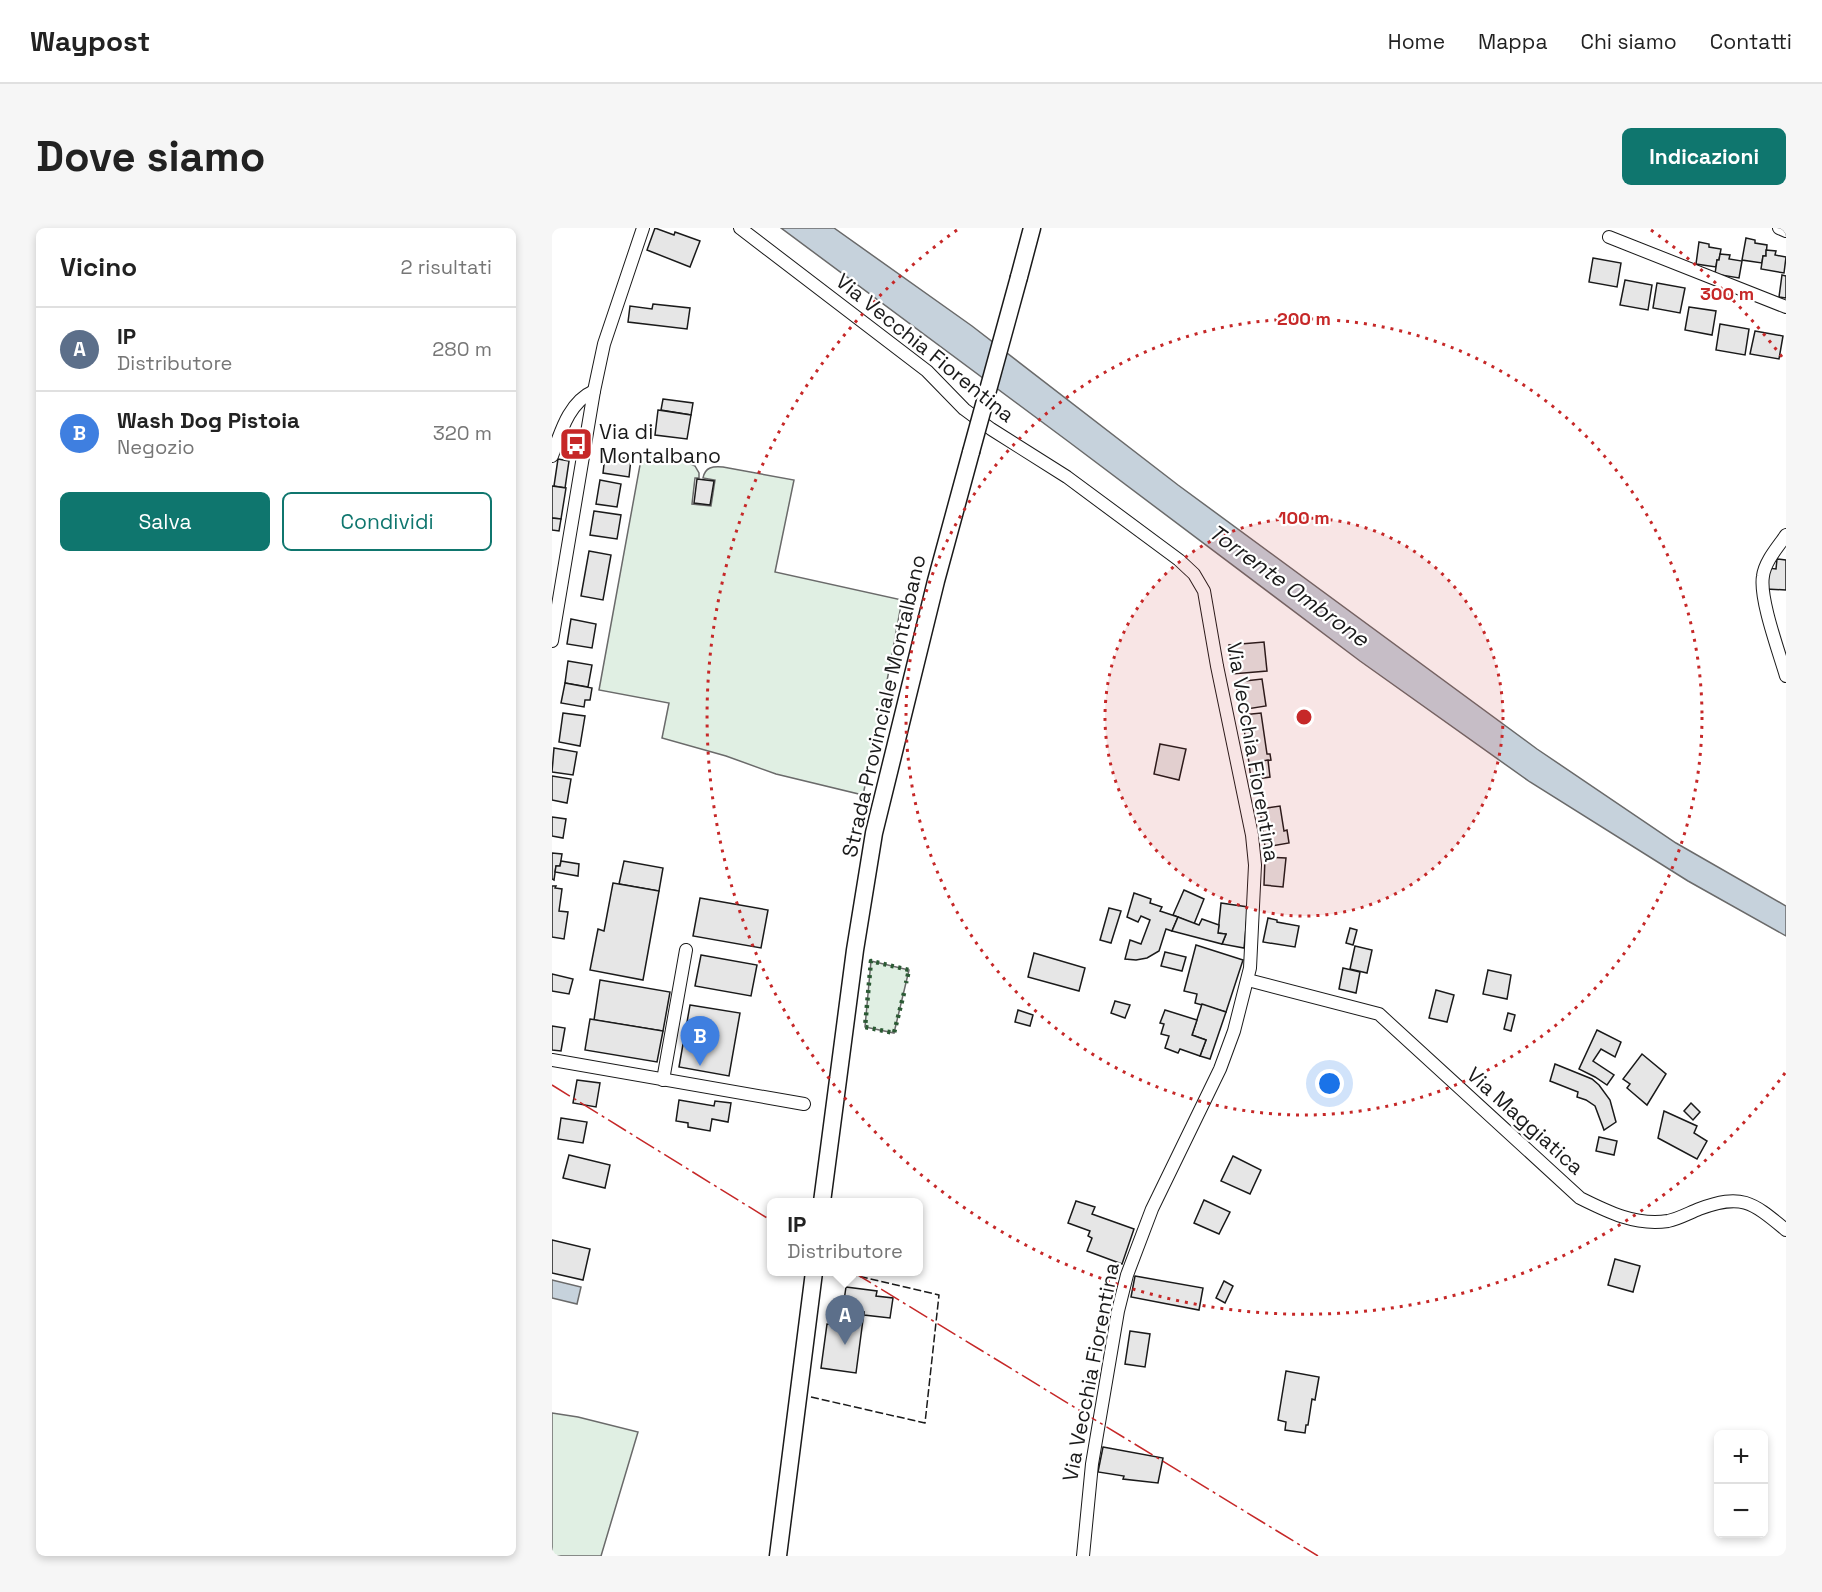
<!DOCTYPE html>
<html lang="it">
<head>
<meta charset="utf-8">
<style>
	:root { --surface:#fff; --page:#f6f6f6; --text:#222; --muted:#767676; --line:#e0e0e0; --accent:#0f766e }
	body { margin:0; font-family:"Space Grotesk",sans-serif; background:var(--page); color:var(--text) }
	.controls { position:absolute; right:18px; bottom:18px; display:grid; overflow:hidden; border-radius:9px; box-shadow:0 3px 9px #0003 }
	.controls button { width:54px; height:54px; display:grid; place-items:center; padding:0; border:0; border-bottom:2px solid var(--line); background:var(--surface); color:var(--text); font:30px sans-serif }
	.you { position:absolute; left:778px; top:856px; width:21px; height:21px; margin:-15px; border:4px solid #fff; border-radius:50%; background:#1a73e8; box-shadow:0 0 0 9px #1a73e833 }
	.badge { display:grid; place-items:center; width:39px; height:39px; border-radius:50%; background:var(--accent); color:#fff; font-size:20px; font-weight:700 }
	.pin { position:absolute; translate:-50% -50px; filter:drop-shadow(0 2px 3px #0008) }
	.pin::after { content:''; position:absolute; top:32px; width:21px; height:18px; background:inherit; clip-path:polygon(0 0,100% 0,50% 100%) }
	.popup { position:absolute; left:215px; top:970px; width:156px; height:78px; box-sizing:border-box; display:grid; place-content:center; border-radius:9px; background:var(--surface); filter:drop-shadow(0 2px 4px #0005); font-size:20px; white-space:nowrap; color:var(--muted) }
	.popup b { font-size:22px; color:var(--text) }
	.popup::after { content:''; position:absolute; left:50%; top:100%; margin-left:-12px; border:12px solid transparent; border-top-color:var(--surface) }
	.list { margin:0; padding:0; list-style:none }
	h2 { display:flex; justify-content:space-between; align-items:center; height:78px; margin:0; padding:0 24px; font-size:26px }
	h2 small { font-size:20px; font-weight:400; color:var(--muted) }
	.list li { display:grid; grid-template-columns:39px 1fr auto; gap:18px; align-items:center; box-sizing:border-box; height:84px; padding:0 24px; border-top:2px solid var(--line) }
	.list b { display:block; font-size:22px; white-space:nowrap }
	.list p { margin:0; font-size:20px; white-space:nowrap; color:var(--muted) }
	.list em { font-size:20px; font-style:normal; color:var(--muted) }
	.actions { display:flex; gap:12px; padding:18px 24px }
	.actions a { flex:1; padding:14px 0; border:2px solid var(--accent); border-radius:9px; text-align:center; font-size:21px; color:var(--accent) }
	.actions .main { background:var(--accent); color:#fff }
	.map { position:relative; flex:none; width:1234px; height:1328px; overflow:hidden; border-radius:9px }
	header { display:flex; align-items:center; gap:36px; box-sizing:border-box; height:84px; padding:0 30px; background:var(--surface); border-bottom:2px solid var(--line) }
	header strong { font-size:28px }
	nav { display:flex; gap:33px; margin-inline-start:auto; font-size:21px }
	.intro { display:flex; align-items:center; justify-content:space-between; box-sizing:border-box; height:144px; padding:0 36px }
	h1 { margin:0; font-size:42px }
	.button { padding:15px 27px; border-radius:9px; background:var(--accent); color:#fff; font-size:21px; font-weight:700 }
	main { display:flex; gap:36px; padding:0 36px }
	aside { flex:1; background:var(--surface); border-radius:9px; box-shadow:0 3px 9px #0003 }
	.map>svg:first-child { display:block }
	.green { fill:#e0efe3; stroke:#6a6a6a; stroke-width:1.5 }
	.water { fill:#c6d2dc; stroke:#6a6a6a; stroke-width:1.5 }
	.building { fill:#e6e6e6; stroke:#1a1a1a; stroke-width:1.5 }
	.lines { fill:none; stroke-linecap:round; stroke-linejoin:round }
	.minor-casing { stroke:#1a1a1a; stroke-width:14 }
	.secondary-casing { stroke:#1a1a1a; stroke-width:19 }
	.minor { stroke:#fff; stroke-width:12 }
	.secondary { stroke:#fff; stroke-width:16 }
	.secondary-bridge-casing { stroke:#1a1a1a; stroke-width:19; stroke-linecap:butt }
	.secondary-bridge { stroke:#fff; stroke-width:16 }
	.hedge { stroke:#2b5a34; stroke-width:4.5; stroke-dasharray:3 4.5; stroke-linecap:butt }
	.fence { stroke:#1a1a1a; stroke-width:1.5; stroke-dasharray:8 3; stroke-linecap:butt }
	.power { stroke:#c62828; stroke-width:1.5; stroke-dasharray:21 4.5 3 4.5; stroke-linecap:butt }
	.ring { fill:none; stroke:#c62828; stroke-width:3; stroke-dasharray:3 6 }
	.labels { text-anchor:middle; stroke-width:4.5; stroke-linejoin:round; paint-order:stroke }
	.street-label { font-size:21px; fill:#1a1a1a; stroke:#fff }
	.poi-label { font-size:21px; fill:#1a1a1a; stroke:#fff; text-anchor:start }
	.water-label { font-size:22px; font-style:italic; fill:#1a1a1a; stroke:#fff }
	.centre { fill:#c62828; stroke:#fff; stroke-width:3 }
	.ring-label { font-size:18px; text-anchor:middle; font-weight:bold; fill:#c62828; stroke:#fff; stroke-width:4.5; stroke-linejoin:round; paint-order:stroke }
</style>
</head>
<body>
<header>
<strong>Waypost</strong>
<nav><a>Home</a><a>Mappa</a><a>Chi siamo</a><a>Contatti</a></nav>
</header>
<div class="intro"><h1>Dove siamo</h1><a class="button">Indicazioni</a></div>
<main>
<aside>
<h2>Vicino<small>2 risultati</small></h2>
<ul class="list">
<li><span class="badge" style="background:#5c6f8a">A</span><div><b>IP</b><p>Distributore</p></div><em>280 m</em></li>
<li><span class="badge" style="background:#3f7fe0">B</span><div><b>Wash Dog Pistoia</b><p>Negozio</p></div><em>320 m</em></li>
</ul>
<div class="actions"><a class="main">Salva</a><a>Condividi</a></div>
</aside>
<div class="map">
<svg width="1234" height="1328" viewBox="0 0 1234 1328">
	<rect width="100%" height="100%" fill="#fff"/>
	<g class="green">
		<path d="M90 226 133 233 143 238 147 245V250H143L140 276 159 278 163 252 151 250C153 239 161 238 171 239L242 252 223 344 350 372 332 469 311 567 224 546 174 528 110 510 117 475 47 462Z"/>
		<path d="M319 733 357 742 342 805 313 799Z"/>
		<path d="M0 1185 26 1189 86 1204 49 1328H0Z"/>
	</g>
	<g class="water">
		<path d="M229 0H282L420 98 626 257 985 521 1124 615 1234 678V708L1136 653 978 554 808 433 517 214Z"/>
		<path d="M0 1052 29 1059 25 1076 0 1070Z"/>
	</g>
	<g class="building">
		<path d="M103 0 122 7 123 4 148 13 138 39 95 22Z"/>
		<path d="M1194 10 1203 12V15L1215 17 1214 28H1211L1210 35 1190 32Z"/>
		<path d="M1147 14 1157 16V19L1169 21 1167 32H1165L1164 39 1144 36Z"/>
		<path d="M1214 22 1224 23 1223 27 1234 29 1232 45 1209 41 1211 28H1214Z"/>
		<path d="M1168 26 1178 27 1177 31 1190 33 1187 50 1163 46 1165 32H1167Z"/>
		<path d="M1041 30 1069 35 1065 59 1037 54Z"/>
		<path d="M1230 47 1234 48V70L1227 69Z"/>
		<path d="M1073 52 1100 57 1096 82 1068 77Z"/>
		<path d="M1105 55 1133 60 1128 85 1101 80Z"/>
		<path d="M101 76 138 80 135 101 76 94 78 78 100 81Z"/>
		<path d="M1137 79 1164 83 1160 107 1133 102Z"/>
		<path d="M1168 96 1197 101 1193 127 1164 122Z"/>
		<path d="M1203 103 1231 108 1227 131 1198 126Z"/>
		<path d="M111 171 141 175 139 187 109 182Z"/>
		<path d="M106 182 139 187 135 211 103 207Z"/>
		<path d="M53 228 79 231 77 249 51 245Z"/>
		<path d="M6 231 17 233 13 260 2 258Z"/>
		<path d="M145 251 162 253 158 277 142 275Z"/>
		<path d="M48 252 69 256 65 279 44 276Z"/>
		<path d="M0 258 14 260 9 291 0 290Z"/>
		<path d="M42 283 69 287 65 311 38 307Z"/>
		<path d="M0 290 9 291 7 303 0 302Z"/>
		<path d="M37 323 59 327 51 372 29 368Z"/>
		<path d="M1225 331 1234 332V362L1214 361 1216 340 1224 341Z"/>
		<path d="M19 391 44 396 40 420 15 416Z"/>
		<path d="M712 414 715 443 680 446 677 417Z"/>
		<path d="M16 433 40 437 36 459 13 455Z"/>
		<path d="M710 451 714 478 695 481 694 471 687 472 684 454Z"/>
		<path d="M13 455 40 460 38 472H33L32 479 9 475Z"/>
		<path d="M11 485 33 488 28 518 7 514Z"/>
		<path d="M709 485 715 526H718L719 532 697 535 690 487Z"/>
		<path d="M608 516 634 521 627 552 602 546Z"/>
		<path d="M2 520 25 524 21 547 0 544Z"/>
		<path d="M716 532 718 549 699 552 697 535Z"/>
		<path d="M0 548 19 551 15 575 0 572Z"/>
		<path d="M728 578 732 603 735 602 737 615 713 619 708 581Z"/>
		<path d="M0 589 14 591 11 610 0 608Z"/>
		<path d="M0 625 10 626 8 638H4L2 652 0 651Z"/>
		<path d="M713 629 734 630 731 659 712 657Z"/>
		<path d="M9 633 27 636 26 648 3 644 4 638H8Z"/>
		<path d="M72 633 111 640 107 663 67 656Z"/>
		<path d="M61 655 107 663 91 752 38 742 46 701 52 703Z"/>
		<path d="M0 658H4L3 660 10 661 7 683 16 684 12 711 0 709Z"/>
		<path d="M632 662 652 671 642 696 621 687Z"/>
		<path d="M582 665 599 671 598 675 610 679 608 683 626 689 620 703 614 701 607 723 595 730 584 732 573 731 578 712 589 716 598 692 589 688 586 694 575 689Z"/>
		<path d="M148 670 216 682 209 720 141 708Z"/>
		<path d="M669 675 696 679 692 720 670 716 674 706 666 705Z"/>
		<path d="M557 680 569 683 559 715 548 712Z"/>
		<path d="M626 689 647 697 650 691 667 697 666 705 674 706 670 716 620 703Z"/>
		<path d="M716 690 725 692V694L747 698 743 719 711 714Z"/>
		<path d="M798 700 805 702 801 717 794 715Z"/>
		<path d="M644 717 691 732 674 784 643 775 645 766 632 763Z"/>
		<path d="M803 718 820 722 815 745 798 741Z"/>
		<path d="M613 724 634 729 630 743 609 738Z"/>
		<path d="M482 725 533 740 527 763 476 749Z"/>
		<path d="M149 727 205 737 199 768 143 758Z"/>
		<path d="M791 740 808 744 804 765 787 761Z"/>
		<path d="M936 742 959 747 955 771 931 766Z"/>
		<path d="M0 746 21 751 17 766 0 763Z"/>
		<path d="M48 752 118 764 111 803 42 792Z"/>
		<path d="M884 762 902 767 895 794 877 790Z"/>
		<path d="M563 773 578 777 573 790 559 785Z"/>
		<path d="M650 776 674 784 658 831 648 828 654 812 640 807Z"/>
		<path d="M138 777 188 785 177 848 127 839 131 816 153 820 155 803 134 800Z"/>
		<path d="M466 782 481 787 478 798 463 794Z"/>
		<path d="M613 782 645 792 640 807 654 812 648 828 628 821 626 825 613 820 617 808 609 806 612 796 608 795Z"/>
		<path d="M956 785 963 787 959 803 952 801Z"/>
		<path d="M38 791 111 803 105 834 33 822Z"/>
		<path d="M0 798 13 800 9 823 0 822Z"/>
		<path d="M1045 802 1069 814 1063 829 1049 821 1041 833 1062 847 1055 857 1043 849 1027 841Z"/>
		<path d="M1090 826 1114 846 1095 877 1075 860 1078 856 1071 851Z"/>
		<path d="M1003 836 1040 851 1047 857 1058 872 1064 894 1052 902 1043 878 1034 872 1025 869 1026 864 998 853Z"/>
		<path d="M25 852 48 855 44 879 21 875Z"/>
		<path d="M127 872 162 878 163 873 179 875 176 894 160 891 158 903 136 899V895L124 893Z"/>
		<path d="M1139 875 1148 884 1141 892 1132 883Z"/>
		<path d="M1112 883 1145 898 1142 905 1155 913 1145 931 1106 910Z"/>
		<path d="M9 890 35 894 31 915 6 911Z"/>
		<path d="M1047 909 1065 913 1062 927 1044 923Z"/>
		<path d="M17 927 58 937 53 960 11 950Z"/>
		<path d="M681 928 709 942 698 966 669 953Z"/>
		<path d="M652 972 678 984 667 1006 642 995Z"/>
		<path d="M524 973 543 979 540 986 582 1001 570 1036 535 1023 540 1010 536 1008 538 1003 516 995Z"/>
		<path d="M0 1012 38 1021 31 1052 0 1045Z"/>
		<path d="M1063 1031 1088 1038 1081 1064 1056 1057Z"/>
		<path d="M583 1048 651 1060 647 1082 579 1069Z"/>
		<path d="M672 1053 681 1058 673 1075 664 1070Z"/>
		<path d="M294 1059 325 1063 324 1068 341 1070 338 1090 312 1087V1084L296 1082 295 1086H290Z"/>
		<path d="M296 1082 312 1084 304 1145 269 1140 275 1096 294 1098Z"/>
		<path d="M578 1103 598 1106 593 1139 573 1136Z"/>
		<path d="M734 1143 767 1149 763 1172 760 1171 756 1197H754L753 1205 733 1202 734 1194 726 1192Z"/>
		<path d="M551 1219 611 1230 606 1255 571 1251 572 1248 546 1244Z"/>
	</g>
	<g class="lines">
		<defs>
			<g id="minor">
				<path d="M188 0 375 143 412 181 439 201 515 249 627 332 642 346 652 363 665 438 700 607 703 637 698 740 682 803 668 841 600 981 575 1047 566 1083 540 1236 531 1328"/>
				<path d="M1227 0 1234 3"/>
				<path d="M1057 9 1234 79"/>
				<path d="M0 228C9 203 17 174 42 163"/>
				<path d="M1234 307C1226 319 1213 333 1211 348 1207 370 1227 424 1234 448"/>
				<path d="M0 413 42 163 52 116 91 0"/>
				<path d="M696 752 827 786 1028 970C1056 984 1084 998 1116 993 1126 991 1137 985 1147 981 1190 965 1200 974 1234 1002"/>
				<path d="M0 832 252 876"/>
				<path d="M111 852 134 722"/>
			</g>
			<g id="secondary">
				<path d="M467 49 480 0"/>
				<path d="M270 974 303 722 322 605 384 353 419 224"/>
				<path d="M226 1328 262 1044"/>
			</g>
		</defs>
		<use href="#minor" class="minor-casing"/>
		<use href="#secondary" class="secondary-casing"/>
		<use href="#minor" class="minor"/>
		<use href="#secondary" class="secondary"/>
		<defs>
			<path id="secondary-bridge" d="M419 224 467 49"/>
		</defs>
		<use href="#secondary-bridge" class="secondary-bridge-casing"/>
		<use href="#secondary-bridge" class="secondary-bridge"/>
		<path class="hedge" d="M352 765 342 805 313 799 319 733 357 742 354 755"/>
		<path class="fence" d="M259 1169 373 1195 387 1067 289 1044"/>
		<g class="power">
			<path d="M0 857 220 993"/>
			<path d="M301 1044 766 1328"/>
		</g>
	</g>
	<circle cx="752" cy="489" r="199" fill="#c62828" fill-opacity=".12"/>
	<g class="ring">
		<circle cx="752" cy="489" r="199"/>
		<circle cx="752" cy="489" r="398"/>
		<path d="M1233 845A598 598 0 1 1 405 2M1099 2A598 598 0 0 1 1233 133"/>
	</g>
	<defs>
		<symbol id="bus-square" viewBox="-11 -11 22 22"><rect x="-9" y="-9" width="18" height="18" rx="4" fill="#c62828" stroke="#fff"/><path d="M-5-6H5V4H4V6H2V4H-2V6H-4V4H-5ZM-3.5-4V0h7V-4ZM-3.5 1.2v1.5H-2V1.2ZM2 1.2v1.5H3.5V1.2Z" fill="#fff"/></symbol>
	</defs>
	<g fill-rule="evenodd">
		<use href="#bus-square" x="5" y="197" width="38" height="38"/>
	</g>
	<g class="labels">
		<g class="street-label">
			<text transform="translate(373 120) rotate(39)" y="7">Via Vecchia Fiorentina</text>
			<text transform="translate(332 478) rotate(-77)" y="7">Strada Provinciale Montalbano</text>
			<text transform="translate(701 524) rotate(80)" y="7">Via Vecchia Fiorentina</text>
			<text transform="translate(973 893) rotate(42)" y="7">Via Maggiatica</text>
			<text transform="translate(539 1144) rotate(-79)" y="7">Via Vecchia Fiorentina</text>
		</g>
		<g class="poi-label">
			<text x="47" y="211">Via di<tspan x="47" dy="24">Montalbano</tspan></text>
		</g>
		<g class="water-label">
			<text transform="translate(737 357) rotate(36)" y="8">Torrente Ombrone</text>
		</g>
	</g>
	<circle cx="752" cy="489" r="9" class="centre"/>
	<g class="ring-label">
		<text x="1175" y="72">300 m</text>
		<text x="752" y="97">200 m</text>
		<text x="752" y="296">100 m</text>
	</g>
</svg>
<div class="controls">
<button>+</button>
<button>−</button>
</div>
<div class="you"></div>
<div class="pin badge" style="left:293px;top:1117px;background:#5c6f8a">A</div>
<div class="popup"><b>IP</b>Distributore</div>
<div class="pin badge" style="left:148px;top:838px;background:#3f7fe0">B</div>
</div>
</main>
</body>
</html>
